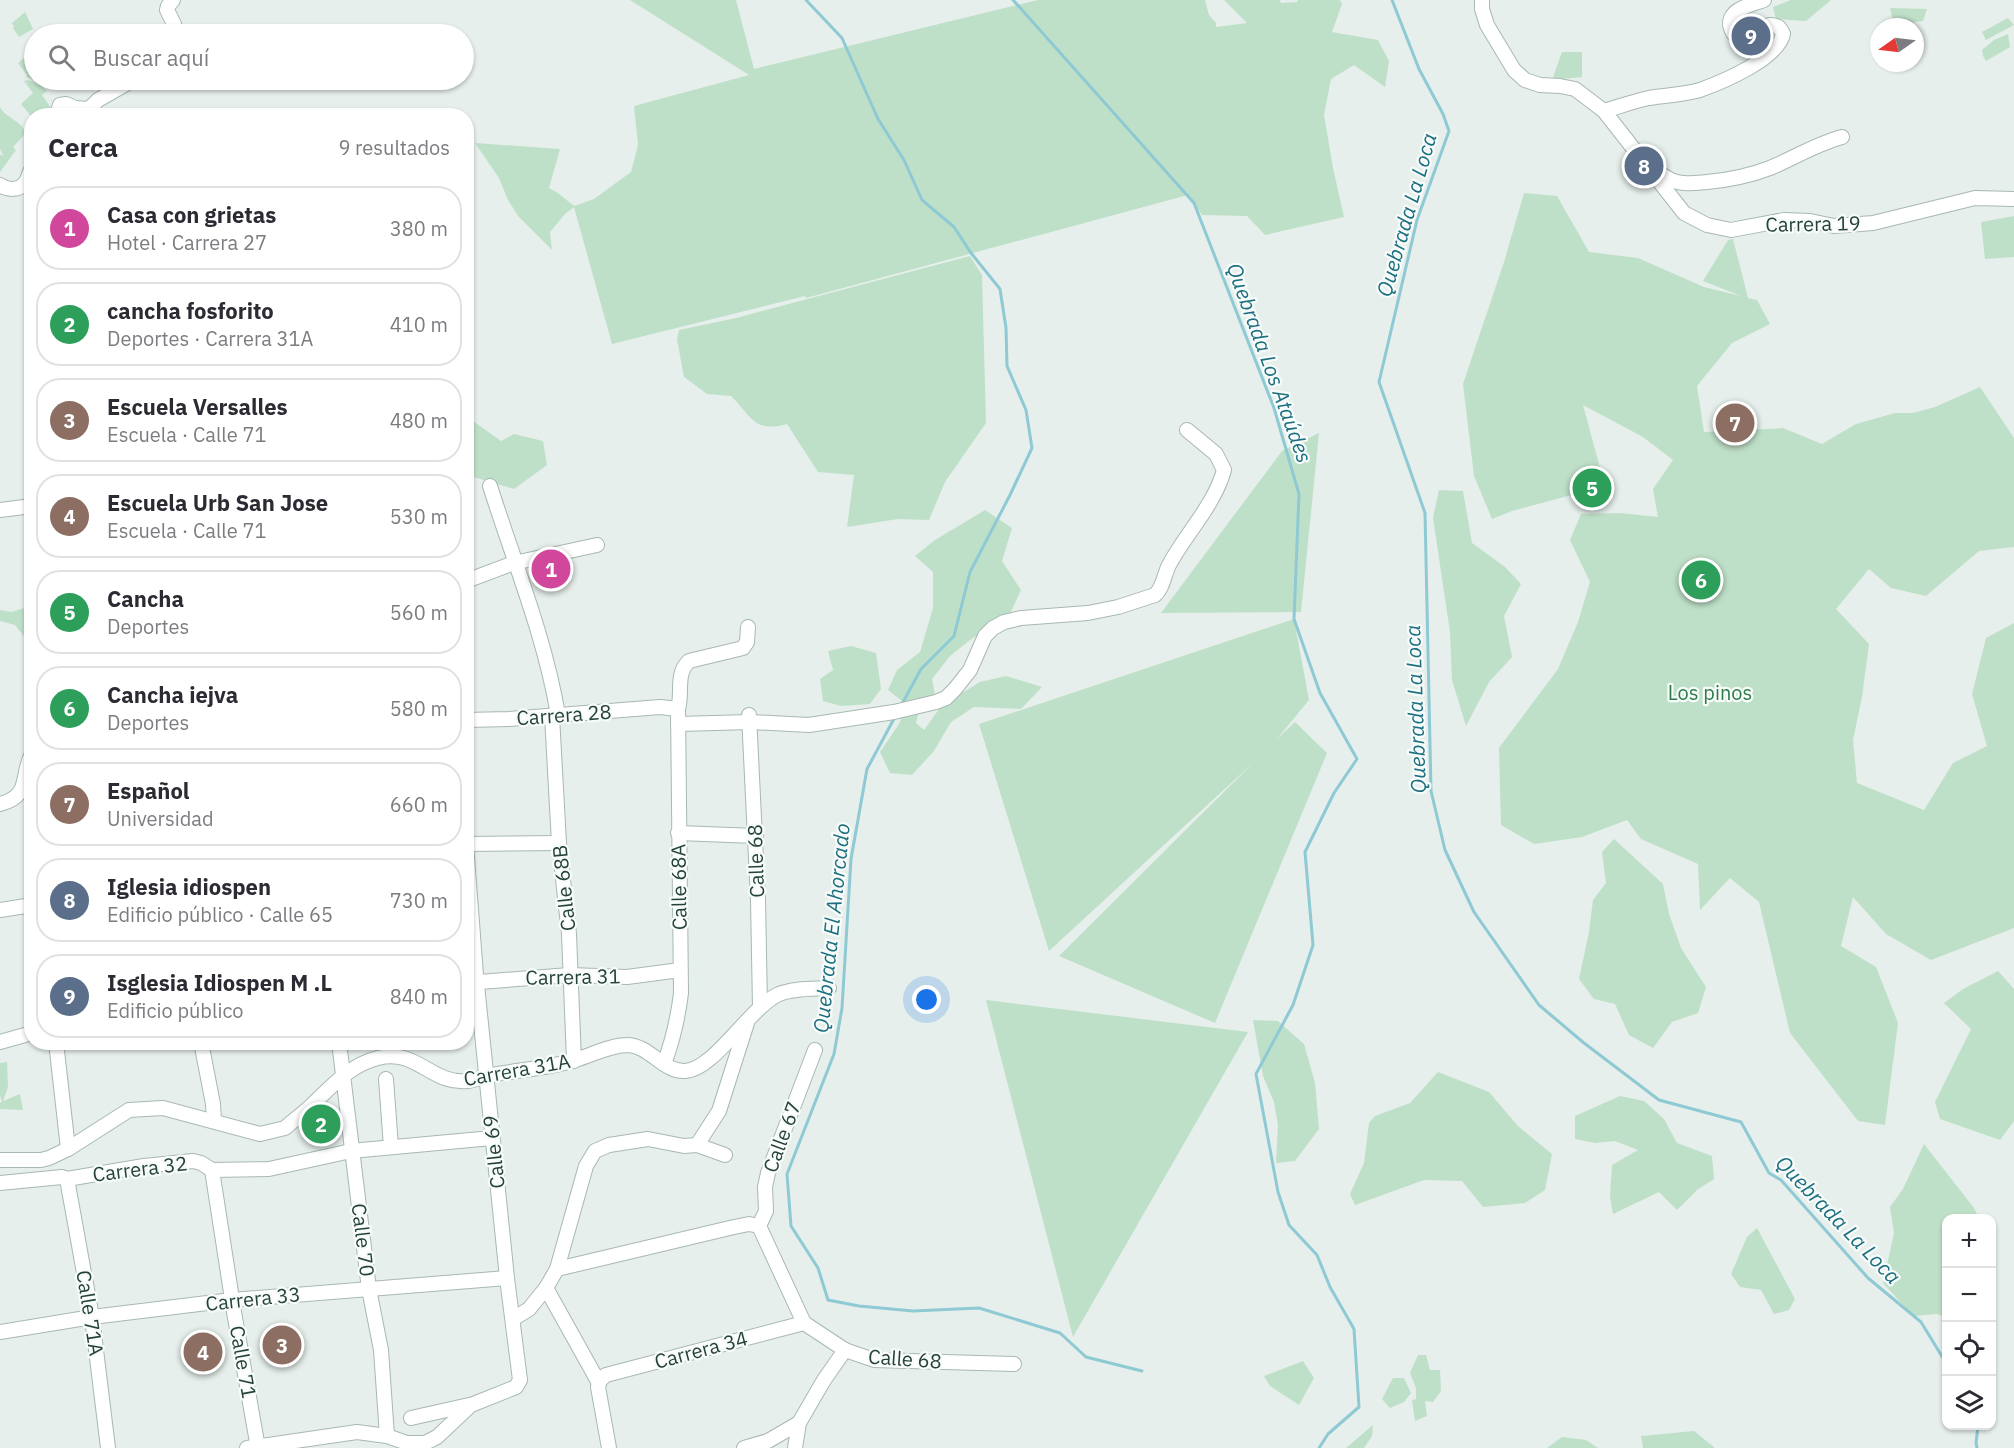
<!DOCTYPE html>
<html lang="es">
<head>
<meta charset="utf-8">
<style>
	:root { --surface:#fff; --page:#f7f7f7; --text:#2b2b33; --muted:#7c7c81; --line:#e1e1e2; --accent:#0f766e }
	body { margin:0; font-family:"IBM Plex Sans",sans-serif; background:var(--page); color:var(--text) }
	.controls { position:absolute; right:18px; bottom:18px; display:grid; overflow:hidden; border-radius:12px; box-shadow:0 2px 4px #0004 }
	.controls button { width:54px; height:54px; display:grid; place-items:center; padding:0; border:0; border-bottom:2px solid var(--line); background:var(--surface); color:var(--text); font:30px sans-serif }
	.compass { position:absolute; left:1870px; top:18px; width:54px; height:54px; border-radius:50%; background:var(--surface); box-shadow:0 2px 4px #0004; rotate:256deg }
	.you { position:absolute; left:927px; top:1000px; width:21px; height:21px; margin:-15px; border:4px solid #fff; border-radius:50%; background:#1a73e8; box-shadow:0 0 0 9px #1a73e833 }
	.badge { display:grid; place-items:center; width:39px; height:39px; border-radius:50%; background:var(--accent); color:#fff; font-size:20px; font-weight:700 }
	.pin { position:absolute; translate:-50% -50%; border:3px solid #fff; box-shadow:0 2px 6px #0006 }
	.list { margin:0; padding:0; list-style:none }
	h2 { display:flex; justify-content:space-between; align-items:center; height:78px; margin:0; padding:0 24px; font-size:26px }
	h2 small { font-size:20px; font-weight:400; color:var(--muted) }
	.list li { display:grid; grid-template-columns:39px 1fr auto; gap:18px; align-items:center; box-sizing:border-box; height:84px; margin:0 12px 12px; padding:0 12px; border:2px solid var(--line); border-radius:24px }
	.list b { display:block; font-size:22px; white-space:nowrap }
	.list p { margin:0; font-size:20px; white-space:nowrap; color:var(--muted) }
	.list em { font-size:20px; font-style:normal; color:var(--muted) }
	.icon { flex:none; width:33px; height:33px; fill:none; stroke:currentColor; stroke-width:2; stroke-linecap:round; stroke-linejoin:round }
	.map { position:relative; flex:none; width:2014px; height:1448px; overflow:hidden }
	.search { position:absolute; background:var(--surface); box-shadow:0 2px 4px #0004; left:24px; top:24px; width:450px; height:66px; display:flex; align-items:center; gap:15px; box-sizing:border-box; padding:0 21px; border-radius:33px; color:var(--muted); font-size:22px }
	.panel { position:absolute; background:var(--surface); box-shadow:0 2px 4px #0004; left:24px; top:108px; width:450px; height:942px; border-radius:24px }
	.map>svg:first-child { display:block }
	.green { fill:#bfe0c8 }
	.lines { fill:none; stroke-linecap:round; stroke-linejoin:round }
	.stream { stroke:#8ec9d4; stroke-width:3 }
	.minor-casing { stroke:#a8b8b2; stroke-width:16 }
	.minor { stroke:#fff; stroke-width:14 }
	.labels { text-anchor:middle; stroke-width:4.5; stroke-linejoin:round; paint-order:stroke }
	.street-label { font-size:20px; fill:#24423a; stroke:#f7fbf9 }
	.park-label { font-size:20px; fill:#2d7a4b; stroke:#f7fbf9 }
	.water-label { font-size:21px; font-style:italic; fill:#1c6f80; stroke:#f7fbf9 }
</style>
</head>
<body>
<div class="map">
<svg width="2014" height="1448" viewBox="0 0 2014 1448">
	<rect width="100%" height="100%" fill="#e6efeb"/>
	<g class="green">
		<path d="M630 0H736L754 69 1038 0H1205L1209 15 1216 23V27L1247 23 1224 0H1280L1281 3 1297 2 1298 0H1340L1342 4 1332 32 1378 40 1389 61 1385 87 1354 65 1331 79 1324 115 1333 168 1344 217 1265 235 1247 216 1202 215 1188 195 806 298 805 296 612 344 574 207 565 214 550 232 552 250 518 216 508 200 499 178 475 143 560 149 549 188 558 193 574 206 594 199 631 172 638 145 634 106 749 75Z"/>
		<path d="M1791 0H1831L1806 21 1776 19 1773 7Z"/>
		<path d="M1890 8 1927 9 1923 21 1894 25Z"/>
		<path d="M25 12 33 29 19 37 13 28 14 25 11 24Z"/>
		<path d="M2008 18 2014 25 1986 40 1982 32Z"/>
		<path d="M2008 34 2010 47 1986 61 1983 56 1982 50 1994 40Z"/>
		<path d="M1562 52H1582V77L1552 80Z"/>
		<path d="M34 56V80H40V81L26 77 27 75 18 63 24 58Z"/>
		<path d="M28 80 40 85 47 91 42 95 56 115H45L40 112 31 116 21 104 33 93 24 81Z"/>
		<path d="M0 107C5 118 20 119 26 133L13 147 16 150 0 172V154L2 156 3 155 0 149Z"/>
		<path d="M1524 193 1557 196 1589 252 1638 258 1704 287 1741 296 1703 281 1728 240 1733 239 1748 298 1757 300 1770 324 1732 343 1697 386 1704 432 1783 428 1822 444 1856 424 1895 413H1913L1935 407 1980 387 2014 438V547L1979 551 1926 596 1891 588 1869 569 1836 609 1869 644 1862 697 1853 740 1857 783 1924 810 1953 763 1987 746 1972 694 1986 638 2014 623V928L1931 960 1886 934 1853 897 1841 946 1876 967 1898 1023 1885 1125 1858 1121 1790 1033 1759 902 1730 878 1700 910 1698 864 1641 839 1627 820 1582 837 1534 844 1501 825 1499 748 1558 669 1578 622 1590 582 1570 540 1581 514 1620 513 1658 517 1653 489 1673 460 1643 437 1583 405 1605 486 1512 511 1492 519 1474 476 1463 384 1504 262Z"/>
		<path d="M2014 216V257L1985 259 1981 222Z"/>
		<path d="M970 256 982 275 986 423 945 482 929 520 898 519 847 527 854 475 818 472 787 424C754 433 752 417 731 396L707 394 684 377 677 339 679 330 736 318Z"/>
		<path d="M466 416 501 441 514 434 543 441 547 465 514 489 467 475Z"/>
		<path d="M1319 433 1301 612 1161 613 1282 451Z"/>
		<path d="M1439 490 1463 491 1472 543 1505 567 1521 584 1504 616 1512 657 1489 682 1466 726 1452 680 1450 632 1433 518Z"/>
		<path d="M985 510 1012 528 1002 561 1021 590 1009 616 970 640 950 656 932 679 935 695 921 702 916 723 924 730 942 705 980 682 1006 676 1042 687 1021 709 974 707 951 722 934 751 912 775 890 773 880 752 899 724 907 705 888 690 897 670 920 652 933 608V572L915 556 935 540Z"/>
		<path d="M31 606V633L29 634 27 640 15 625 0 621V610L11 612Z"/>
		<path d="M1294 619 1309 700 1277 739 1295 722 1327 753 1215 1023 1059 956 1254 762 1049 951 979 724Z"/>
		<path d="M851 646 876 653 881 689 870 704 841 706 823 701 820 679 833 670 828 651Z"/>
		<path d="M1614 839 1663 884 1669 914 1681 948 1706 987 1698 1013 1672 1022 1653 1048 1629 1035 1615 1004 1594 999 1579 979 1589 932 1593 900 1606 883 1602 852Z"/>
		<path d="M1998 971 2014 989V1121L2000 1140 1940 1119 1935 1102 1971 1029 1944 1003 1963 989Z"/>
		<path d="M986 1000 1248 1032 1073 1337Z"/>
		<path d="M1253 1020 1278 1021 1304 1044 1315 1083 1319 1129 1295 1161 1276 1163 1278 1125 1274 1102 1263 1076Z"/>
		<path d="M7 1062 8 1087 3 1101 20 1094 23 1110 0 1109V1103L2 1101 0 1096V1063Z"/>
		<path d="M1438 1072 1489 1092 1518 1126 1552 1154 1545 1190 1525 1203 1483 1207 1462 1181 1424 1180 1355 1205 1350 1194 1364 1163 1369 1123 1375 1116 1410 1103Z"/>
		<path d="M1620 1096 1644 1101 1664 1119 1677 1143 1712 1156 1714 1179 1697 1190 1677 1210 1659 1192 1613 1214 1610 1196 1612 1165 1638 1150 1615 1141 1595 1143 1575 1139V1116Z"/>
		<path d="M1924 1144 1974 1208 1979 1218H1946V1317L1937 1314 1913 1316 1883 1283 1894 1233 1890 1207 1903 1189Z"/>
		<path d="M1757 1228 1795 1299 1789 1310 1774 1314 1761 1290 1740 1287 1731 1274 1747 1237Z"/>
		<path d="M1418 1355H1426L1430 1370H1440L1441 1391 1433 1402 1425 1401 1427 1416 1415 1421 1412 1400 1416 1399V1388L1410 1373Z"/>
		<path d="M1303 1361 1314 1378 1299 1405 1270 1386 1264 1376Z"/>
		<path d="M1393 1378H1404L1411 1393 1404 1402 1390 1408 1382 1399Z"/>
		<path d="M1373 1425 1372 1436 1364 1448H1346Z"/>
		<path d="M1694 1431 1715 1448H1643L1641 1436Z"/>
		<path d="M1562 1437 1586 1440 1598 1448H1547Z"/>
	</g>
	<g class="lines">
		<g class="stream">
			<path d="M806 0 842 38 878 119 904 160 922 200 954 227 971 253 1000 289 1006 328 1007 366 1026 410 1032 448 1010 495 970 572 954 636 921 669 902 704"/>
			<path d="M1013 0 1194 203 1274 408 1299 494 1294 619 1320 693 1357 759 1334 793 1305 852 1313 945 1293 1005 1256 1074 1278 1192 1289 1225 1317 1255 1330 1287 1354 1329 1359 1407 1328 1434 1319 1448"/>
			<path d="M1392 0 1419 69 1443 114 1449 131 1417 220 1379 382 1425 513 1431 791 1445 850 1474 912 1539 1005 1584 1043 1659 1100 1741 1122 1769 1173 1781 1180 1868 1278 1921 1322 1946 1363"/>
			<path d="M896 715 867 769 851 859 842 1008 834 1054 787 1174 791 1226 818 1268 828 1300 859 1306 913 1311 979 1308 1060 1333 1086 1357 1142 1371"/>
			<path d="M1977 1448 1976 1443 1978 1426"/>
		</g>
		<defs>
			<g id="minor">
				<path d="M173 0 168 6 167 10 174 24V34"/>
				<path d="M1482 0V9L1487 25 1514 70 1525 80 1540 85 1560 86 1575 89 1604 111 1684 213 1707 225 1731 230 1784 220 1810 221 1834 226 1873 223 1975 198 2014 199"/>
				<path d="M1604 111C1618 107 1634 101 1649 98 1666 95 1683 95 1700 90 1722 82 1778 59 1783 34 1780 27 1777 25 1770 25L1737 35 1733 33C1721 11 1749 5 1764 0"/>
				<path d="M60 116 58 111 60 105 66 104 75 108 89 109 98 100 133 80"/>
				<path d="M1655 170C1660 173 1665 177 1671 180 1682 185 1695 183 1707 182 1729 180 1749 176 1770 168 1794 158 1816 144 1842 137"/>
				<path d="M0 185C7 190 19 191 25 183 28 180 29 172 32 168"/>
				<path d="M490 486C514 562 545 637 558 715"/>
				<path d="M0 510 32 506"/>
				<path d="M466 581 514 563 597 545"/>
				<path d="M678 709C683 693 675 674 689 661L743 648 747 642 748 627"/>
				<path d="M749 715 758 900 760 1007"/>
				<path d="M552 716 559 843 569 934 574 1061"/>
				<path d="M466 720 509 719 660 707 678 709 681 993C678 1018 673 1040 664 1064"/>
				<path d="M678 724 750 722 809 725 894 712 936 702 946 698 955 689 970 670 985 636 993 628 1004 622 1021 618 1088 613 1118 607 1155 595C1163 588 1164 575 1169 565 1186 533 1214 506 1224 470L1216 454 1187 430"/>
				<path d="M0 804C32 796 20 775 32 754"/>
				<path d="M678 833 756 836"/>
				<path d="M0 910 32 905"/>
				<path d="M466 983 570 975 627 977 680 970"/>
				<path d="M0 1042 32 1033"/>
				<path d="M56 1042 68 1149"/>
				<path d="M201 1042 213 1104 214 1120"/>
				<path d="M339 1042 369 1289 381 1350 387 1436"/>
				<path d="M386 1079 391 1147"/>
				<path d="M697 1145 719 1111 747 1023"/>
				<path d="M0 1160H41L49 1158 68 1149 129 1110 163 1108 260 1134 285 1128C294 1120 304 1113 312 1105 333 1085 350 1065 378 1058 417 1048 431 1085 468 1081 474 1080 480 1078 486 1076 515 1070 546 1069 575 1060 592 1055 610 1045 628 1045 650 1046 663 1072 685 1071 714 1070 750 1007 779 994 794 988 813 989 829 988"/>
				<path d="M212 1170 234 1312 258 1448"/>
				<path d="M67 1179 92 1317 108 1448"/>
				<path d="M0 1183 62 1177 67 1179 144 1166 193 1161 201 1163 212 1170 269 1169 351 1151 492 1138"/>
				<path d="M759 1226 804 1323 845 1350 874 1360 1014 1364"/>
				<path d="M759 1226 766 1211 765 1187 768 1173 815 1050"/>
				<path d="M557 1269 734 1227 749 1224 759 1226"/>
				<path d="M546 1288 599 1383"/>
				<path d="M513 1319 529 1309 546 1288 557 1269 586 1166 595 1151 609 1145 648 1139 684 1146 697 1145 725 1155"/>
				<path d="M0 1332 92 1317 232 1300 507 1278"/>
				<path d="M411 1418 469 1405"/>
				<path d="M247 1448 357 1432 387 1436 407 1443H425L437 1437 471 1405 516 1387 520 1380 507 1278 476 975 466 844 559 843"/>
				<path d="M609 1448 598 1387 600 1380 606 1375 804 1323"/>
				<path d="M744 1448 768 1441 799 1423"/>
				<path d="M795 1448 799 1423 824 1380 845 1350"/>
			</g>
		</defs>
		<use href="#minor" class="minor-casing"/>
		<use href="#minor" class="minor"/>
	</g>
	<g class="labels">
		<g class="street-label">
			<text transform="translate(1813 224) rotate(-1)" y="7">Carrera 19</text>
			<text transform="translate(564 715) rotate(-4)" y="7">Carrera 28</text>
			<text transform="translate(756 861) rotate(-92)" y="7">Calle 68</text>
			<text transform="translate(679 887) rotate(-91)" y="7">Calle 68A</text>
			<text transform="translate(564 888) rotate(-96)" y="7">Calle 68B</text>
			<text transform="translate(573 977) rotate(-1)" y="7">Carrera 31</text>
			<text transform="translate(517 1070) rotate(-10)" y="7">Carrera 31A</text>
			<text transform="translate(782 1137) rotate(-70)" y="7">Calle 67</text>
			<text transform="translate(494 1152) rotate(-96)" y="7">Calle 69</text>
			<text transform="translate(140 1169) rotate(-7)" y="7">Carrera 32</text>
			<text transform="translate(363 1240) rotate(83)" y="7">Calle 70</text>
			<text transform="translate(253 1299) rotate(-6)" y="7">Carrera 33</text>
			<text transform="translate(90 1313) rotate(81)" y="7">Calle 71A</text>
			<text transform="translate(701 1350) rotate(-15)" y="7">Carrera 34</text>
			<text transform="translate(905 1359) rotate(4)" y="7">Calle 68</text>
			<text transform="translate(243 1362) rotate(80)" y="7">Calle 71</text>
		</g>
		<g class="park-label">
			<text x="1710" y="700">Los pinos</text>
		</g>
		<g class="water-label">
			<text transform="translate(1407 215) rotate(-74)" y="7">Quebrada La Loca</text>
			<text transform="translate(1269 363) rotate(70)" y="7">Quebrada Los Ataúdes</text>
			<text transform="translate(1416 709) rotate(-92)" y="7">Quebrada La Loca</text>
			<text transform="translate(832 928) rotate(-84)" y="7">Quebrada El Ahorcado</text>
			<text transform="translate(1838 1220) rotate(46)" y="7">Quebrada La Loca</text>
		</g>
	</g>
</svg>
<div class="controls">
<button>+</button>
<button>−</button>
<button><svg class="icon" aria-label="locate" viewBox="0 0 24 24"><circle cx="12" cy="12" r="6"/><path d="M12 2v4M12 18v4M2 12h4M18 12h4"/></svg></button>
<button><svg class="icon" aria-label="layers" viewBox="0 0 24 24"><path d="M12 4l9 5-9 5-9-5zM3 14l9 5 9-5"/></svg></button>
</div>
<svg class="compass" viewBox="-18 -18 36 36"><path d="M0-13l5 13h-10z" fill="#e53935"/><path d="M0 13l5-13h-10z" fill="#7c7c81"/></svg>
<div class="you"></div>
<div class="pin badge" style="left:551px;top:569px;background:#d1479c">1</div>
<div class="pin badge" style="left:321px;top:1124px;background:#2e9e5b">2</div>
<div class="pin badge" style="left:282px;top:1345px;background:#8d6e63">3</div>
<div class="pin badge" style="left:203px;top:1352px;background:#8d6e63">4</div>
<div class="pin badge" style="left:1592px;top:488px;background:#2e9e5b">5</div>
<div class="pin badge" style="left:1701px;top:580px;background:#2e9e5b">6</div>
<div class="pin badge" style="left:1735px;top:423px;background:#8d6e63">7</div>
<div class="pin badge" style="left:1644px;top:166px;background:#5c6f8a">8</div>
<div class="pin badge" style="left:1751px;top:36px;background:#5c6f8a">9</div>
<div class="search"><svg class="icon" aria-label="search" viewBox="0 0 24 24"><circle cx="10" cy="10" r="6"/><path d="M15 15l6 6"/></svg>Buscar aquí</div>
<section class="panel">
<h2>Cerca<small>9 resultados</small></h2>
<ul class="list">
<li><span class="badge" style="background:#d1479c">1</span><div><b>Casa con grietas</b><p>Hotel · Carrera 27</p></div><em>380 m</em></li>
<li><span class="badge" style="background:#2e9e5b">2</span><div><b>cancha fosforito</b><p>Deportes · Carrera 31A</p></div><em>410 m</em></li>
<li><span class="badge" style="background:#8d6e63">3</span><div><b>Escuela Versalles</b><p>Escuela · Calle 71</p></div><em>480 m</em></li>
<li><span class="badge" style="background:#8d6e63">4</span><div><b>Escuela Urb San Jose</b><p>Escuela · Calle 71</p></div><em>530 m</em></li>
<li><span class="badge" style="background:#2e9e5b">5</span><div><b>Cancha</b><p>Deportes</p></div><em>560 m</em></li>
<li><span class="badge" style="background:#2e9e5b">6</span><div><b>Cancha iejva</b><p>Deportes</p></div><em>580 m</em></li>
<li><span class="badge" style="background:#8d6e63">7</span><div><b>Español</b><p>Universidad</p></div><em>660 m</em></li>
<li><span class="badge" style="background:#5c6f8a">8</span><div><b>Iglesia idiospen</b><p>Edificio público · Calle 65</p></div><em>730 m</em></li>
<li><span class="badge" style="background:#5c6f8a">9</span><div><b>Isglesia Idiospen M .L</b><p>Edificio público</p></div><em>840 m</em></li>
</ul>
</section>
</div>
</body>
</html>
